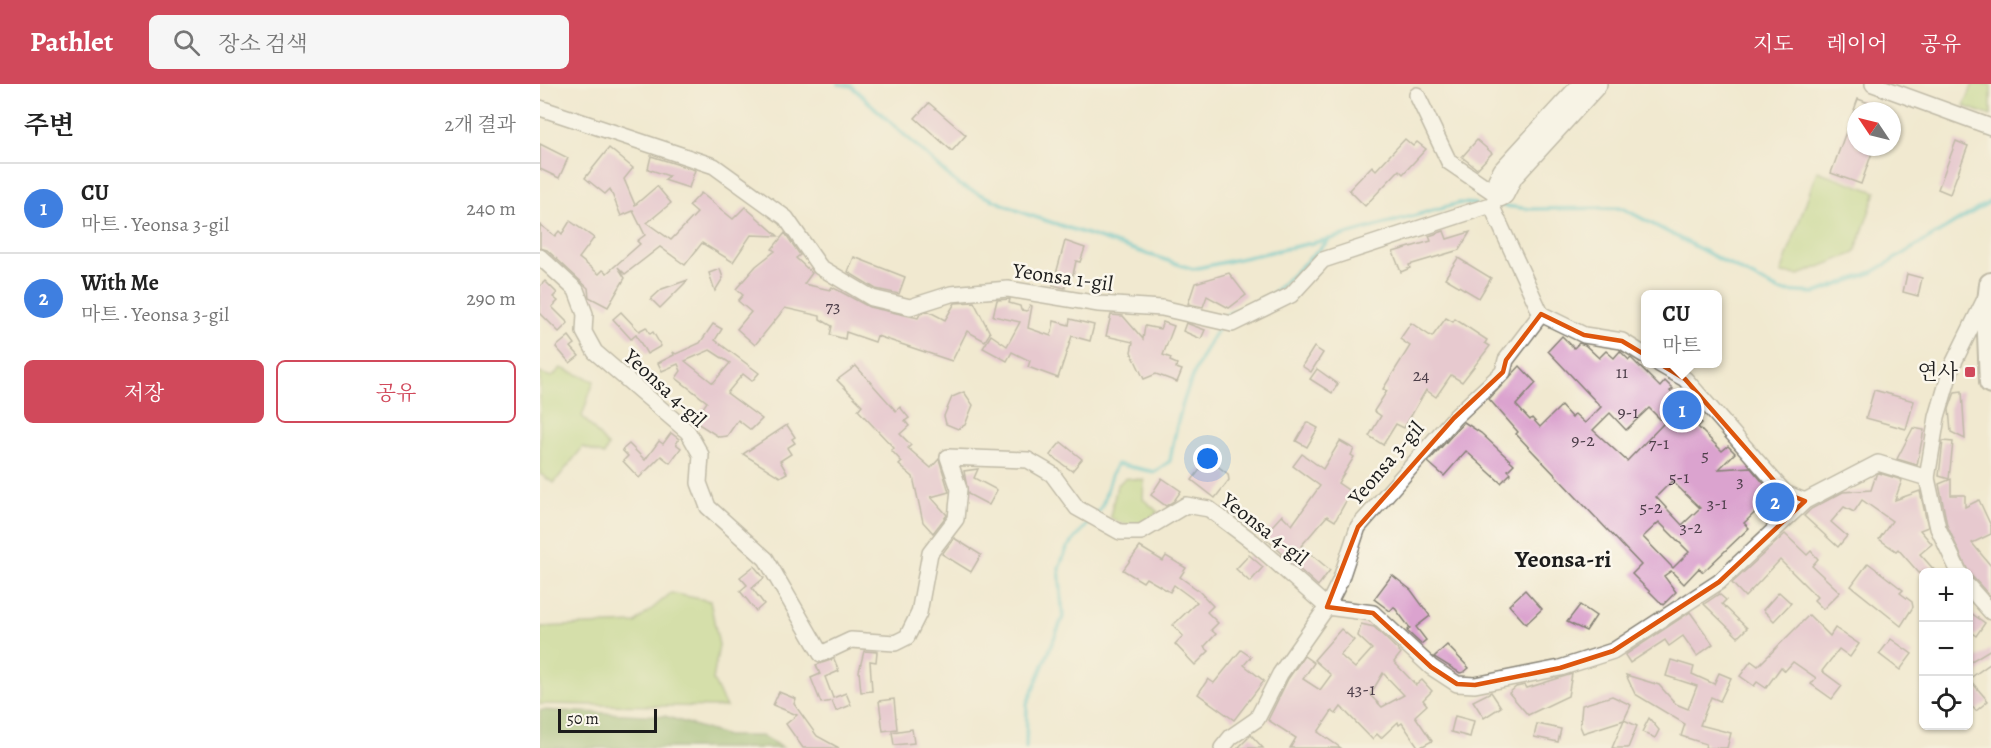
<!DOCTYPE html>
<html lang="ko">
<head>
<meta charset="utf-8">
<style>
	:root { --surface:#fff; --page:#f6f6f6; --text:#222; --muted:#767676; --line:#e0e0e0; --accent:#d1495b }
	body { margin:0; font-family:Alegreya,"Noto Serif KR",serif; background:var(--page); color:var(--text) }
	.controls { position:absolute; right:18px; bottom:18px; display:grid; overflow:hidden; border-radius:9px; box-shadow:0 2px 4px #0004 }
	.controls button { width:54px; height:54px; display:grid; place-items:center; padding:0; border:0; border-bottom:2px solid var(--line); background:var(--surface); color:var(--text); font:30px sans-serif }
	.compass { position:absolute; left:1307px; top:18px; width:54px; height:54px; border-radius:50%; background:var(--surface); box-shadow:0 2px 4px #0004; rotate:305deg }
	.scale { position:absolute; left:18px; bottom:15px; width:99px; box-sizing:border-box; padding-left:6px; border:3px solid #1c1c1c; border-top:0; font-size:16px; line-height:21px; white-space:nowrap; color:#1c1c1c; -webkit-text-stroke:4px #fbf7ec; paint-order:stroke }
	.you { position:absolute; left:668px; top:375px; width:21px; height:21px; margin:-15px; border:4px solid #fff; border-radius:50%; background:#1a73e8; box-shadow:0 0 0 9px #1a73e833 }
	.badge { display:grid; place-items:center; width:39px; height:39px; border-radius:50%; background:var(--accent); color:#fff; font-size:20px; font-weight:700 }
	.pin { position:absolute; translate:-50% -50%; border:3px solid #fff; box-shadow:0 2px 6px #0006 }
	.popup { position:absolute; left:1101px; top:206px; width:81px; height:78px; box-sizing:border-box; display:grid; place-content:center; border-radius:9px; background:var(--surface); filter:drop-shadow(0 2px 4px #0005); font-size:20px; white-space:nowrap; color:var(--muted) }
	.popup b { font-size:22px; color:var(--text) }
	.popup::after { content:''; position:absolute; left:50%; top:100%; margin-left:-12px; border:12px solid transparent; border-top-color:var(--surface) }
	.list { margin:0; padding:0; list-style:none }
	h2 { display:flex; justify-content:space-between; align-items:center; height:78px; margin:0; padding:0 24px; font-size:26px }
	h2 small { font-size:20px; font-weight:400; color:var(--muted) }
	.list li { display:grid; grid-template-columns:39px 1fr auto; gap:18px; align-items:center; box-sizing:border-box; height:90px; padding:0 24px; border-top:2px solid var(--line) }
	.list b { display:block; font-size:22px; white-space:nowrap }
	.list p { margin:0; font-size:20px; white-space:nowrap; color:var(--muted) }
	.list em { font-size:20px; font-style:normal; color:var(--muted) }
	.actions { display:flex; gap:12px; padding:18px 24px }
	.actions a { flex:1; padding:14px 0; border:2px solid var(--accent); border-radius:9px; text-align:center; font-size:21px; color:var(--accent) }
	.actions .main { background:var(--accent); color:#fff }
	.icon { flex:none; width:33px; height:33px; fill:none; stroke:currentColor; stroke-width:2; stroke-linecap:round; stroke-linejoin:round }
	.map { position:relative; flex:none; width:1451px; height:664px; overflow:hidden }
	header { display:flex; align-items:center; gap:36px; box-sizing:border-box; height:84px; padding:0 30px; background:var(--accent); color:#fff }
	header strong { font-size:28px }
	nav { display:flex; gap:33px; margin-inline-start:auto; font-size:21px }
	.search { width:420px; height:54px; background:var(--page); display:flex; align-items:center; gap:15px; box-sizing:border-box; padding:0 21px; border-radius:9px; color:var(--muted); font-size:22px }
	main { display:flex }
	aside { flex:1; background:var(--surface) }
	.map>svg:first-child { display:block }
	.green { fill:#b3d37b; stroke:#68784c; stroke-width:1.5 }
	.forest { fill:#8eb56b; stroke:#556844; stroke-width:1.5 }
	.lines { fill:none; stroke-linecap:round; stroke-linejoin:round }
	.stream { stroke:#4ebdc5; stroke-width:4 }
	.building { fill:#dba3cf; fill-rule:evenodd }
	.street-casing { stroke:#868276; stroke-width:18 }
	.secondary-casing { stroke:#868276; stroke-width:24 }
	.primary-casing { stroke:#868276; stroke-width:26 }
	.street { stroke:#fff; stroke-width:15 }
	.secondary { stroke:#fff; stroke-width:21 }
	.primary { stroke:#fff; stroke-width:22 }
	.marked { fill:none; stroke:#de560d; stroke-width:4.5; stroke-linejoin:round }
	.poi-dot { fill:#d1495b; stroke:#fbf7ec; stroke-width:2 }
	.labels { text-anchor:middle; stroke-width:5; stroke-linejoin:round; paint-order:stroke }
	.number-label { font-size:18px; fill:#4c3e49 }
	.street-label { font-size:21px; fill:#1c1c1c; stroke:#fbf7ec }
	.poi-label { font-size:21px; fill:#1c1c1c; stroke:#fbf7ec; text-anchor:end }
	.quarter-label { font-size:24px; font-weight:bold; fill:#1c1c1c; stroke:#fbf7ec }
</style>
</head>
<body>
<header>
<strong>Pathlet</strong>
<div class="search"><svg class="icon" aria-label="search" viewBox="0 0 24 24"><circle cx="10" cy="10" r="6"/><path d="M15 15l6 6"/></svg>장소 검색</div>
<nav><a>지도</a><a>레이어</a><a>공유</a></nav>
</header>
<main>
<aside>
<h2>주변<small>2개 결과</small></h2>
<ul class="list">
<li><span class="badge" style="background:#3f7fe0">1</span><div><b>CU</b><p>마트 · Yeonsa 3-gil</p></div><em>240 m</em></li>
<li><span class="badge" style="background:#3f7fe0">2</span><div><b>With Me</b><p>마트 · Yeonsa 3-gil</p></div><em>290 m</em></li>
</ul>
<div class="actions"><a class="main">저장</a><a>공유</a></div>
</aside>
<div class="map">
<svg width="1451" height="664" viewBox="0 0 1451 664">
	<rect width="100%" height="100%" fill="#fbf7ec"/>
	<filter id="ink" filterUnits="userSpaceOnUse"><feTurbulence type="fractalNoise" baseFrequency=".0167" numOctaves="2"/><feDisplacementMap in="SourceGraphic" scale="12" xChannelSelector="R" yChannelSelector="G"/><feConvolveMatrix kernelMatrix="1 2 1 2 8 2 1 2 1" color-interpolation-filters="sRGB"/></filter>
	<filter id="wash" filterUnits="userSpaceOnUse"><feTurbulence type="fractalNoise" baseFrequency=".008" numOctaves="4" result="noise"/><feDisplacementMap in="SourceGraphic" scale="24" xChannelSelector="R" yChannelSelector="G"/><feGaussianBlur stdDeviation="1.35" result="paint"/><feColorMatrix in="noise" values="0 0 0 0 0 0 0 0 0 0 0 0 0 0 0 0 0 1.4 0 .05"/><feComposite in="paint" operator="in"/></filter>
	<g filter="url(#wash)">
		<rect width="100%" height="100%" fill="#f1e9d0"/>
		<g class="green">
			<path d="M1433 0H1451V32L1424 22Z"/>
			<path d="M1277 87 1336 108 1315 169 1259 191 1241 189Z"/>
			<path d="M21 284 54 297 42 332 68 362 64 371 43 363 14 399 0 390V289L12 293Z"/>
			<path d="M585 394 604 396 603 415 618 428C600 442 591 447 570 433L577 402Z"/>
			<path d="M131 509 170 517 179 561 173 596 186 623 0 620V543L95 539Z"/>
		</g>
		<path class="forest" d="M0 626 125 632 187 652H222L243 664H0Z"/>
		<g class="lines">
			<g class="stream">
				<path d="M298 0 311 2 419 101 486 130 653 185 790 155 920 119 935 120"/>
				<path d="M957 121 990 125 1082 124 1240 207 1276 209 1333 188 1451 117"/>
				<path d="M686 231 730 212 788 157"/>
				<path d="M556 431C568 417 566 397 577 380L615 388 630 377C639 324 649 292 677 246"/>
				<path d="M486 664 487 620 523 533 519 484 527 464 551 436"/>
			</g>
		</g>
		<g id="blocks">
			<g class="building">
				<path d="M1318 15 1348 26 1316 27V63H1334L1321 100 1291 89Z"/>
				<path d="M389 19 426 51 412 67 375 34Z"/>
				<path d="M865 55 873 62 877 58 886 65 863 90 859 86 825 122 809 106 832 82 836 86Z"/>
				<path d="M937 56 952 69 937 85 922 73Z"/>
				<path d="M1416 57 1428 62 1410 110 1398 105Z"/>
				<path d="M0 60 28 74 19 94 0 85Z"/>
				<path d="M69 64 93 84 84 95 95 121 117 102 131 119 107 139 131 156 157 129 149 122 161 109 193 135 205 123 238 152 211 151 193 178 162 159 145 181 120 163 85 190 78 183 85 194 68 223 49 213 48 204 7 166 0 164V141L15 152 19 147 22 150 30 137 54 154 39 174 59 190 63 186 67 189 100 160 97 157 105 151 93 127 81 132 70 105 65 110 45 94Z"/>
				<path d="M111 72 155 86 149 104 124 96 129 92 108 85Z"/>
				<path d="M904 147 907 155 930 148 919 166 869 181 870 184 861 188 853 168 891 157 889 152Z"/>
				<path d="M245 149 260 171 256 174 272 189 264 200 290 206 292 203 329 223 378 234 380 230 388 227 405 236 415 219 434 218 450 249 445 257 427 247 412 277 337 252 335 258 306 248 305 255 290 251 292 242 280 235V232L245 224 215 261 197 245 211 228 198 217 203 211 196 205 216 182 235 167 232 165Z"/>
				<path d="M525 157 545 164 540 178 536 177 533 191 528 190 525 204 513 201Z"/>
				<path d="M314 173 365 193 359 210 336 205 308 188Z"/>
				<path d="M918 174 951 194 939 214 905 194Z"/>
				<path d="M180 185 183 194 175 207 169 189Z"/>
				<path d="M689 189 706 211 689 224 667 212 663 223 648 220 655 199Z"/>
				<path d="M1367 190 1382 194 1378 212 1363 208Z"/>
				<path d="M148 196 120 224 111 215 122 205Z"/>
				<path d="M5 197 17 209 13 213 18 217 12 223 28 239 19 248 0 229V202Z"/>
				<path d="M470 215 469 219 480 222 481 226 487 227 490 221 492 222 488 244 511 252 514 237 529 241 530 235 554 241 550 257 532 252 518 294 488 283 490 277 472 268 467 277 443 264 451 251 467 262 480 238 453 232 457 216Z"/>
				<path d="M81 228 99 247 106 243 110 250 113 248 121 262 107 270 96 251 91 255 73 235Z"/>
				<path d="M571 231 583 232 603 255 605 242 620 245 623 238 634 242 623 271 631 274 630 277 637 280 636 284 642 286 637 298 616 290 604 295 591 268 593 258 566 252Z"/>
				<path d="M906 234 913 238 915 235 947 256 945 259 950 262 922 298 911 291 896 313 886 306 864 344 856 340 843 361 829 352 841 332 834 327 847 307 843 305 870 262 860 255 871 239 892 253Z"/>
				<path d="M646 239 665 246 661 255 643 247Z"/>
				<path d="M173 240 182 245 175 256 219 289 212 297 203 290 187 309 222 335 211 346 198 336 187 352 179 353 154 337 167 318 136 294 141 287 138 280 122 287 118 279 134 271 133 268 136 270 160 259ZM170 266 190 279 173 299 145 277Z"/>
				<path d="M29 252 35 260 31 263 39 272 30 279 16 263Z"/>
				<path d="M1022 252 1034 264 1039 259 1045 261 1059 274 1066 267 1074 274 1080 267 1089 276 1091 274 1120 303 1125 297 1133 305 1130 307 1162 339 1158 343 1182 367 1188 362 1195 369 1179 385 1210 383 1241 420 1230 430 1223 421 1204 439 1209 444 1163 488 1159 484 1144 500 1131 487 1124 492 1136 508 1123 521 1092 490 1101 481 976 350 978 348 949 315 980 282 996 299 976 321 990 336 992 334 1000 343 1021 322 1032 334 1035 330 1045 339 1061 323 1008 267ZM1109 324 1124 339 1087 377 1053 346 1070 329 1086 346ZM1132 397 1160 424 1142 441 1116 413ZM1119 438 1149 468 1133 484 1103 453Z"/>
				<path d="M774 263 783 269 771 288 762 282Z"/>
				<path d="M316 282 356 327 360 323 369 334 365 337 369 342 360 350 371 361 368 364 391 384 399 375 409 408 391 413 407 431 393 449 383 438 373 393 359 381 362 378 351 366 354 364 318 326 322 321 297 296Z"/>
				<path d="M777 285 798 300 792 309 770 295Z"/>
				<path d="M1334 306 1374 317 1366 345 1326 334Z"/>
				<path d="M1422 307 1425 355 1411 348 1409 325 1415 308Z"/>
				<path d="M424 308 433 321 425 341 418 345 406 340 404 332 412 313Z"/>
				<path d="M767 338 778 344 767 363 756 357Z"/>
				<path d="M924 338 941 349 974 380 968 386 971 389 961 399 926 367 904 392 888 378Z"/>
				<path d="M247 341 255 353 252 355 255 359 247 364 251 370 240 377 247 389 240 393 203 370Z"/>
				<path d="M1373 344 1384 346 1377 381 1357 375Z"/>
				<path d="M131 349 139 355 136 360 141 364 130 379 121 372 99 394 83 377 88 372 82 366 89 360 105 376 119 357 123 360Z"/>
				<path d="M800 357 814 365 811 371 814 373 798 399 811 408 795 437 787 432 761 462 790 486 778 502 723 452 742 431 752 441 780 402 753 382 762 370 783 385Z"/>
				<path d="M1403 357 1413 358 1409 395 1399 392Z"/>
				<path d="M521 358 542 375 532 387 510 371Z"/>
				<path d="M668 375 688 390 689 396 675 414 652 396Z"/>
				<path d="M438 385 434 394 457 406 449 421 428 410 424 387Z"/>
				<path d="M1339 389 1362 396 1355 416 1380 407 1388 443 1380 446 1392 460 1380 470 1397 489H1379L1358 465 1356 467 1339 455 1352 437 1322 416 1314 428 1304 423 1291 438 1307 452 1298 463 1264 432 1271 425 1303 408 1331 406 1336 391Z"/>
				<path d="M622 394 641 407 634 417 626 422 611 411Z"/>
				<path d="M1411 395V411H1425V423L1439 416 1451 442V450L1432 459 1451 482V513L1429 489 1407 441 1399 400Z"/>
				<path d="M1245 450 1267 471 1271 467 1278 475 1272 482 1300 508 1283 525 1274 516 1277 513 1240 476 1205 513 1192 499Z"/>
				<path d="M414 454 441 471 431 488 402 470Z"/>
				<path d="M600 463 623 477 626 472 646 484 640 493 658 506 673 522 667 528 678 539 671 546 676 550 664 563 669 567 655 581 635 560 643 552 633 541 657 518 634 501 630 508 606 494 603 498 583 486Z"/>
				<path d="M709 471 723 483 710 498 696 485Z"/>
				<path d="M1328 479 1363 506 1360 509 1372 518 1373 523 1361 542 1311 502Z"/>
				<path d="M214 482 224 494 212 504 224 520 216 527 200 507 207 501 200 493Z"/>
				<path d="M852 491 871 506 890 532 876 543 886 556 881 560 867 547 870 544 854 523 850 527 834 515Z"/>
				<path d="M985 506 1002 525 986 540 969 521Z"/>
				<path d="M1239 508 1251 519 1234 537 1223 526Z"/>
				<path d="M1179 510 1186 516 1182 520 1207 544 1198 553 1164 520Z"/>
				<path d="M1040 521 1056 532 1046 547 1027 538Z"/>
				<path d="M1428 527 1445 539 1436 552 1428 546Z"/>
				<path d="M1150 528 1173 560 1157 572 1143 552 1129 562 1125 556 1090 579 1085 571Z"/>
				<path d="M1269 531 1290 552 1295 544 1319 560 1310 573 1299 565 1282 587 1302 602 1292 615 1271 600 1276 594 1253 578 1245 587 1241 583 1226 604 1217 598 1214 602 1200 592 1211 577 1218 582Z"/>
				<path d="M821 540 834 543 861 569 854 578 876 601 882 596 892 607 883 616 887 621 875 632 892 657 879 664 862 639 859 641 858 638 841 654 837 650 832 655 801 623 796 630 792 627 778 648 801 664H750L756 654 728 636 748 595 764 572 774 579 763 595 780 606 791 591 774 576 801 545 814 556 800 571 815 584 832 565 818 552ZM843 589 864 611 842 623 830 611Z"/>
				<path d="M1351 555 1372 570 1360 586 1339 570Z"/>
				<path d="M907 561 929 584 924 588 920 589 894 573Z"/>
				<path d="M1451 565V579L1429 595 1448 617 1436 627 1428 618V579Z"/>
				<path d="M701 566 711 573 704 581 724 597 694 636 658 610 668 595 674 599Z"/>
				<path d="M324 567 337 568 336 578 330 577 332 607 321 608 319 587Z"/>
				<path d="M294 575 299 587 285 593 293 614 306 609 311 621 296 627 292 617 281 619 271 594 280 590 276 581Z"/>
				<path d="M1131 576 1154 583 1152 590 1174 600 1179 589 1191 594 1180 617 1171 613 1160 641 1191 649 1187 664H1165L1166 660 1141 652 1145 640 1095 610 1086 591 1119 601 1136 620 1148 625 1157 602 1126 592Z"/>
				<path d="M1032 590 1028 612 988 631 969 609 976 603 985 601 987 604Z"/>
				<path d="M239 608 256 615 254 620 277 652 299 664H263L246 640 257 631 233 621Z"/>
				<path d="M951 608 961 623 944 634 933 617Z"/>
				<path d="M1072 612 1091 621 1084 636 1097 642 1088 664H1072L1084 636 1043 649 1040 642 1042 621Z"/>
				<path d="M354 615 357 645 343 647 339 617Z"/>
				<path d="M915 632 934 637 930 653 911 648Z"/>
				<path d="M1109 634 1119 646 1115 654 1102 648Z"/>
				<path d="M997 640 1021 645 1018 658 994 653Z"/>
				<path d="M372 645 374 659 354 661 352 648Z"/>
				<path d="M711 651 723 664H698Z"/>
			</g>
		</g>
	</g>
	<g filter="url(#ink)">
		<use href="#blocks" fill-opacity="0" stroke="#868276" stroke-width="1.5"/>
		<g class="lines">
			<defs>
				<g id="street">
					<path d="M1333 0 1451 43"/>
					<path d="M0 24 174 82 246 134 280 183 332 214 370 223 411 210 468 205 559 220 622 224 692 240 751 211 783 176 951 121 959 112 909 78 877 11"/>
					<path d="M951 121 1001 230"/>
					<path d="M0 173 36 206 45 230 44 248 55 268 148 348 161 371 159 399 168 423 226 475 281 570 311 556 355 559 367 553 379 529 390 469 416 435 419 405 408 373 488 376 512 390 537 424 580 448H601L646 421 669 425 713 458 787 523 833 529 891 583 917 600 935 601 1020 584 1073 567 1179 498 1265 417 1338 379 1387 394 1398 444 1419 488"/>
					<path d="M1119 280 1145 295 1245 409 1265 417"/>
					<path d="M1387 394 1397 333 1412 282 1446 213"/>
					<path d="M1428 502 1451 528"/>
					<path d="M682 664 691 653 717 635 740 590 787 523 800 497 818 443 914 334 963 288 966 276 1001 230 1044 251 1082 257 1106 272"/>
				</g>
				<path id="secondary" d="M1044 0 964 87 959 96V112L963 110 972 92 1056 0"/>
				<path id="primary" d="M1451 200 1448 226 1451 298"/>
			</defs>
			<use href="#street" class="street-casing"/>
			<use href="#secondary" class="secondary-casing"/>
			<use href="#primary" class="primary-casing"/>
			<use href="#street" class="street"/>
			<use href="#secondary" class="secondary"/>
			<use href="#primary" class="primary"/>
		</g>
	</g>
	<path d="M0 0H1451V664H0ZM1001 230 1044 251 1082 257 1145 295 1245 409 1265 417 1179 498 1073 567 1020 584 935 601 917 600 891 583 833 529 787 523 818 443 914 334 963 288 966 276Z" fill="#f1e9d0" fill-opacity=".55" fill-rule="evenodd"/>
	<path class="marked" d="M1001 230 1044 251 1082 257 1145 295 1245 409 1265 417 1179 498 1073 567 1020 584 935 601 917 600 891 583 833 529 787 523 818 443 914 334 963 288 966 276Z"/>
	<rect class="poi-dot" x="1424" y="282" width="12" height="12" rx="3"/>
	<g class="labels">
		<g class="number-label">
			<text x="293" y="228">73</text>
			<text x="1082" y="294">11</text>
			<text x="881" y="297">24</text>
			<text x="1088" y="334">9-1</text>
			<text x="1043" y="362">9-2</text>
			<text x="1119" y="365">7-1</text>
			<text x="1165" y="377">5</text>
			<text x="1139" y="399">5-1</text>
			<text x="1200" y="403">3</text>
			<text x="1177" y="425">3-1</text>
			<text x="1111" y="429">5-2</text>
			<text x="1151" y="449">3-2</text>
			<text x="821" y="611">43-1</text>
		</g>
		<g class="street-label">
			<text transform="translate(523 193) rotate(8)" y="7">Yeonsa 1-gil</text>
			<text transform="translate(125 304) rotate(43)" y="7">Yeonsa 4-gil</text>
			<text transform="translate(846 379) rotate(-49)" y="7">Yeonsa 3-gil</text>
			<text transform="translate(725 445) rotate(38)" y="7">Yeonsa 4-gil</text>
		</g>
		<g class="poi-label">
			<text x="1418" y="295">연사</text>
		</g>
		<g class="quarter-label">
			<text x="1023" y="483">Yeonsa-ri</text>
		</g>
	</g>
</svg>
<div class="controls">
<button>+</button>
<button>−</button>
<button><svg class="icon" aria-label="locate" viewBox="0 0 24 24"><circle cx="12" cy="12" r="6"/><path d="M12 2v4M12 18v4M2 12h4M18 12h4"/></svg></button>
</div>
<svg class="compass" viewBox="-18 -18 36 36"><path d="M0-13l5 13h-10z" fill="#e53935"/><path d="M0 13l5-13h-10z" fill="#767676"/></svg>
<div class="scale">50 m</div>
<div class="you"></div>
<div class="pin badge" style="left:1142px;top:326px;background:#3f7fe0">1</div>
<div class="popup"><b>CU</b>마트</div>
<div class="pin badge" style="left:1235px;top:418px;background:#3f7fe0">2</div>
</div>
</main>
</body>
</html>
